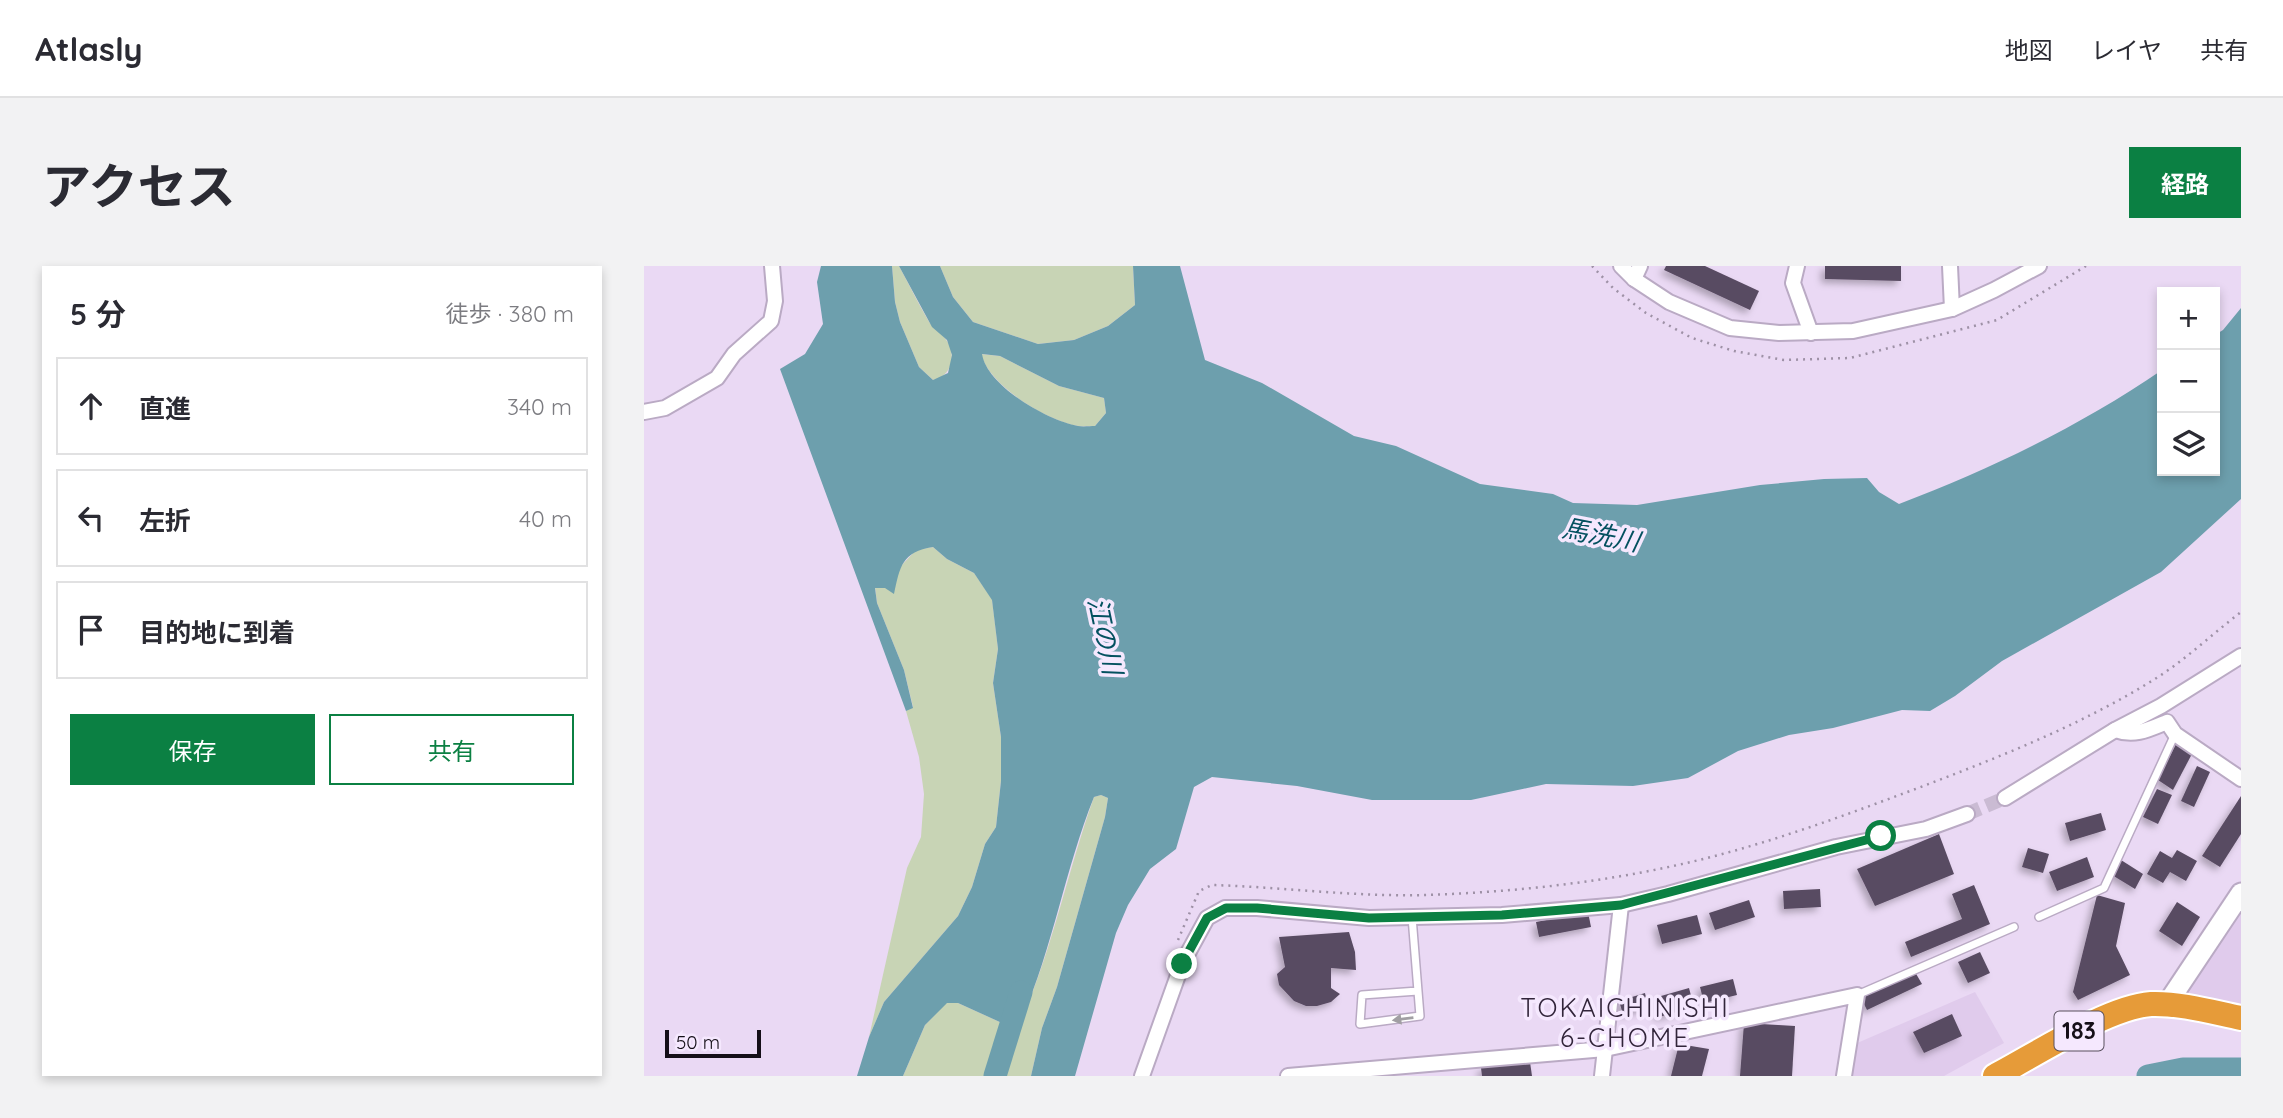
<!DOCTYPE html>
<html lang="ja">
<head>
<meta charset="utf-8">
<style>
	:root { --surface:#fff; --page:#f2f2f3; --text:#2b2b33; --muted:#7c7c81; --line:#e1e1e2; --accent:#0b8043 }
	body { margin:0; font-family:Quicksand,"Noto Sans JP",sans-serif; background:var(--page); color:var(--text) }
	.controls { position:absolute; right:21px; top:21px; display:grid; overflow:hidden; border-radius:0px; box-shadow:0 4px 10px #0003 }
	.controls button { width:63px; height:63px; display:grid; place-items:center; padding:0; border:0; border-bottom:2px solid var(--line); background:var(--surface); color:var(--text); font:35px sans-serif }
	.scale { position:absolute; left:21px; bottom:18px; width:96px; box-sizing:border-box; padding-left:7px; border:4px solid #150f18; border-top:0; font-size:19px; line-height:24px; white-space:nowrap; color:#150f18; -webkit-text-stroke:5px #f5e8fe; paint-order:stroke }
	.stop { position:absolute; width:21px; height:21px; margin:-16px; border:5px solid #0b8043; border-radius:50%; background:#fff }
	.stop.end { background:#0b8043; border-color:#fff; box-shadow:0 2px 7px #0008 }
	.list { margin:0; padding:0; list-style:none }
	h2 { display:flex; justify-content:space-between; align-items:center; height:91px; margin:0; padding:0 28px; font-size:30px }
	h2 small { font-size:23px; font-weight:400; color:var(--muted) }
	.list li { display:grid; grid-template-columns:46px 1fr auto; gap:21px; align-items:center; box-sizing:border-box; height:98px; margin:0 14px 14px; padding:0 14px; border:2px solid var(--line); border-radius:0px }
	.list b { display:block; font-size:26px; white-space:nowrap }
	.list em { font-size:23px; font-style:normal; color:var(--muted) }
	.actions { display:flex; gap:14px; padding:21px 28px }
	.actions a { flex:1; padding:16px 0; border:2px solid var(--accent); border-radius:0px; text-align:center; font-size:24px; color:var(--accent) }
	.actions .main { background:var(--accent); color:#fff }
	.icon { flex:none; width:38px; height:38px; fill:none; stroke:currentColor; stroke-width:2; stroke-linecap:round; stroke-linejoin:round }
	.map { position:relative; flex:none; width:1597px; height:810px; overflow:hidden; border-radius:0px }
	header { display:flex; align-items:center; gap:42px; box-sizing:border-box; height:98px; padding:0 35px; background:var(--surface); border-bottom:2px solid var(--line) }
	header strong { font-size:33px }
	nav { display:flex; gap:38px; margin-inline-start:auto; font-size:24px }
	.intro { display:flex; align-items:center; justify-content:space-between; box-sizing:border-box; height:168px; padding:0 42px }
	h1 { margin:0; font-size:49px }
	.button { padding:18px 32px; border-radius:0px; background:var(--accent); color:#fff; font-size:24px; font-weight:700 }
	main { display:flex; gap:42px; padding:0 42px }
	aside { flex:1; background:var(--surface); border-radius:0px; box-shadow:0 4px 10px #0003 }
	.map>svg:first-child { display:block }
	.built { fill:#e0cbec }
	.green { fill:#c8d4b5 }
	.water { fill:#6d9fad; fill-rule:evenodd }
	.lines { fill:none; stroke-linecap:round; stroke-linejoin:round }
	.river { stroke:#6d9fad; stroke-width:23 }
	.building { fill:#594b62; filter:url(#shadow) }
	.street-tunnel { stroke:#cabbd3; stroke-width:14; stroke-dasharray:14 7; stroke-linecap:butt }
	.lane-casing { stroke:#baaac4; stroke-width:10 }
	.street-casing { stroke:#baaac4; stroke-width:18 }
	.secondary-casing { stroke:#baaac4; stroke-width:23 }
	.highway-casing { stroke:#fff; stroke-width:28 }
	.path { stroke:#9e91a6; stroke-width:2.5; stroke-dasharray:2 5; stroke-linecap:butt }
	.lane { stroke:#fff; stroke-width:7 }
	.street { stroke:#fff; stroke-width:14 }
	.secondary { stroke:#fff; stroke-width:19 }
	.highway { stroke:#e69b39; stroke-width:24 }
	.oneway { fill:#a19fa3 }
	.route { stroke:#0b8043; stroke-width:9 }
	.labels { text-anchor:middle; stroke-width:7; stroke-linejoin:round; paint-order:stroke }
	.shield { fill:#f5e8fe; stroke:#58505d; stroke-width:2 }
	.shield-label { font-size:23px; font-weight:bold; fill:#150f18 }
	.water-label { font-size:26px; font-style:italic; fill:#045160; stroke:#f5e8fe }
	.neighbourhood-label { font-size:26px; letter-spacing:2px; fill:#32253a; stroke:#f5e8fe }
</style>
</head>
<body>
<header>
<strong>Atlasly</strong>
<nav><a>地図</a><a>レイヤ</a><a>共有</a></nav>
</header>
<div class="intro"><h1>アクセス</h1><a class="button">経路</a></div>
<main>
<aside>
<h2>5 分<small>徒歩 · 380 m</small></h2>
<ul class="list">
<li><svg class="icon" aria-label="ahead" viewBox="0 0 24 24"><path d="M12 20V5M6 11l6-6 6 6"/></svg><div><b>直進</b></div><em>340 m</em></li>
<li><svg class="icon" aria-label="left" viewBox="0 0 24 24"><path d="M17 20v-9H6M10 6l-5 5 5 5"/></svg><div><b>左折</b></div><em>40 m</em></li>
<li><svg class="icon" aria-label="arrive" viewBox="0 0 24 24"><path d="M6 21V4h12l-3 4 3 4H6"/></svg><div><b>目的地に到着</b></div></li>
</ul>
<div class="actions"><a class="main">保存</a><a>共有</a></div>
</aside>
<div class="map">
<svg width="1597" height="810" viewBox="0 0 1597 810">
	<defs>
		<filter id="shadow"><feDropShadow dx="-4" dy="4" stdDeviation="3.5" flood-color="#0004"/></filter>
	</defs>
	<rect width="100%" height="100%" fill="#ead9f4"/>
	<g class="built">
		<path d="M1597 629V744L1533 731Z"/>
		<path d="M1331 726 1360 777 1300 810H1200L1204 781Z"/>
	</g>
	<g class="green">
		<path d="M248 0H255C265 18 274 37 284 54 289 63 298 67 303 75 313 90 307 111 289 114L275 101 256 56 251 36Z"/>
		<path d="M296 0H489L491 39 464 60 430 74 394 78 329 56 309 31Z"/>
		<path d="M337 88 356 90 415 120 460 132 462 147 451 160C446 160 439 161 434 160 403 155 345 120 337 88Z"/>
		<path d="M289 281 303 293 330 307 348 333 354 383 349 417 357 471V515L352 561 341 578 328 621 314 650 240 736 225 771 263 602 277 571 280 528 275 491 262 445 269 441 260 404 233 337 231 321 241 322 255 302 272 284Z"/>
		<path d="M457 529 464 532 461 551 413 721 398 762 387 810H259L281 759 302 737H314L358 757 378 752C409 681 424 604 450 531Z"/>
	</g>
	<path class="water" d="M177 0H248L251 36 256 56 275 101 289 114 304 107 308 89 303 74 288 61 255 0H296L309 31 329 56 394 78 430 74 464 60 491 39 489 0H536L561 94 618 117 710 170 752 180 836 218 909 228 929 237 993 239 1116 219 1180 213 1223 212 1235 226 1255 238C1347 203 1436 160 1518 104V205H1571V69L1579 64 1597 42V233L1517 306 1358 395 1311 430 1286 445 1258 444 1189 462 1145 469 1094 485 1044 512 989 520 902 518 827 534H728L653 520 568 511 550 521 532 583 506 603 484 639 472 667 431 810H387L398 762 413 721 461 551 464 532 457 529 450 531C421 603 409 681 378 752L358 757 314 737H303L281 759 259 810H213L225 771 240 736 314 650 328 621 341 578 352 561 357 515V471L349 417 354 383 348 334 330 307 303 293 289 281C258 286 256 300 250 328L241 322H231L233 337 260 404 269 442 262 445 136 103 161 88 179 58 173 16ZM338 88 356 90 415 120 460 132 462 147 451 160C446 160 439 161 434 160 404 155 343 120 338 88Z"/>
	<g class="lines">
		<g class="river">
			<path d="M351 810 377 726"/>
			<path d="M1504 810 1539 803H1597"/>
		</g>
	</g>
	<g class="building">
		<path d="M1022 0H1061L1115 25 1106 44 1020 4Z"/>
		<path d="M1181 0H1257V15L1181 13Z"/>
		<path d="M1534 474 1550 484 1529 524 1514 514Z"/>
		<path d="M1553 500 1566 506 1550 541 1537 535Z"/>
		<path d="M1513 523 1528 529 1514 558 1499 551Z"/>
		<path d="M1597 530V568L1576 601 1558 590Z"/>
		<path d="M1457 547 1462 564 1426 575 1421 557Z"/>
		<path d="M1295 568 1310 608 1231 640 1213 603Z"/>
		<path d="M1384 582 1405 588 1399 607 1378 601Z"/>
		<path d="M1533 584 1553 595 1542 615 1526 606 1519 617 1503 608 1516 585 1528 592Z"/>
		<path d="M1443 591 1450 611 1413 625 1405 606Z"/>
		<path d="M1477 594 1499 608 1491 623 1468 609Z"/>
		<path d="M1330 619 1346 658 1267 691 1261 676 1318 653 1308 628Z"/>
		<path d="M1176 623 1177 641 1140 643 1139 625Z"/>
		<path d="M1453 629 1481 637 1472 680 1486 709 1434 734 1429 726Z"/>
		<path d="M1105 634 1111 651 1071 664 1065 647Z"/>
		<path d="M1533 636 1556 651 1538 680 1515 665Z"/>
		<path d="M944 646 947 661 895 671 892 656Z"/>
		<path d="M1053 649 1058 668 1018 678 1013 659Z"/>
		<path d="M705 666 711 686 712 704 687 702V722L696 728 687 736 673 740H662L650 735 635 719 633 708 641 701 635 671Z"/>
		<path d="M1336 686 1346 707 1324 717 1314 696Z"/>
		<path d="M1271 706 1278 718 1223 744 1217 732Z"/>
		<path d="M1089 713 1093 729 1060 737 1056 721Z"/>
		<path d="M1045 722 1050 741 1015 751 1010 732Z"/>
		<path d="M1001 727 1004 741 979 748 975 735Z"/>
		<path d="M1308 748 1318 770 1280 787 1269 766Z"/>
		<path d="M1100 757 1151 760 1148 810H1096Z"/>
		<path d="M1035 778 1065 783 1058 810H1027Z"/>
		<path d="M886 796 888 810H838L837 802Z"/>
	</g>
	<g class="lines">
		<path class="street-tunnel" d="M1323 548 1361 532"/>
		<defs>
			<g id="lane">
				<path d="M768 651 776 750 716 758 718 729 774 725"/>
				<path d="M1395 651 1460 622 1531 468"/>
				<path d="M1213 729 1370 661"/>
			</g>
			<g id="street">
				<path d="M977 0 990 13 1025 36 1086 62 1135 67 1209 65 1308 43 1350 24 1395 0"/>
				<path d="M1153 0 1149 17 1167 67"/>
				<path d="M1306 0 1308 43"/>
				<path d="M990 13 996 0"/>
				<path d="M0 146 21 142 73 112 90 88 127 55 131 35 128 0"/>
				<path d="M1471 464C1490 471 1504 464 1523 456L1531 468 1597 513"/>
				<path d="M1361 532 1471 464 1517 440 1597 390"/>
				<path d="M498 810 538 698 563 652 581 642H613L725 652 858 649 977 639 1024 628 1192 581 1282 563 1323 548"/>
				<path d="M644 810 961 783 1213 729 1200 810"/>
				<path d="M958 810 977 639"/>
			</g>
			<path id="secondary" d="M1523 738 1597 627"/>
			<path id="highway" d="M1351 810C1391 789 1464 741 1507 738 1536 737 1568 746 1597 752"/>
		</defs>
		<use href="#lane" class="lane-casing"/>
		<use href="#street" class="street-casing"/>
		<use href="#secondary" class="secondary-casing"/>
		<use href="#highway" class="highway-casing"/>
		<g class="path">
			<path d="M948 0 969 22 1002 47 1048 72 1090 85 1140 94 1206 92 1353 54 1442 0"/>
			<path d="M534 674 555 625 568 619C639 621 710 631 781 629 875 626 973 615 1063 592 1138 573 1210 546 1282 519 1358 490 1436 459 1506 416 1538 397 1567 369 1597 346"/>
		</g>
		<use href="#lane" class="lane"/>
		<use href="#street" class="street"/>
		<use href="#secondary" class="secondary"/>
		<use href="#highway" class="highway"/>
	</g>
	<defs><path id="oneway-solid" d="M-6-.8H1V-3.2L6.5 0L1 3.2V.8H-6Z" transform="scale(1.75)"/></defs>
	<use class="oneway" href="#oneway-solid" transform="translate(759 753) rotate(173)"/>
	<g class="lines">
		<path class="route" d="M538 698 563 652 582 642H613L725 652 858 649 977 639 1237 570"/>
	</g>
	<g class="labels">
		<rect class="shield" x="1410.5" y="745.5" width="49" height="39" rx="5"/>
		<g class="shield-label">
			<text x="1435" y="773">183</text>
		</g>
		<g class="water-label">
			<text transform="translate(957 269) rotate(11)" y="9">馬洗川</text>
			<text transform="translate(461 370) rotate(78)" y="9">江の川</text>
		</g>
		<g class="neighbourhood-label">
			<text x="981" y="751">TOKAICHINISHI<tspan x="981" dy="30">6-CHOME</tspan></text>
		</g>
	</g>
</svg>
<div class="controls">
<button>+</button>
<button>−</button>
<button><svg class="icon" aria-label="layers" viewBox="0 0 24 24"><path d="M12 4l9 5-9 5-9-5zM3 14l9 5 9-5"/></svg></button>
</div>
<div class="scale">50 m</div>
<div class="stop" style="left:1237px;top:570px"></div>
<div class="stop end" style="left:538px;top:698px"></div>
</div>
</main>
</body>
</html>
